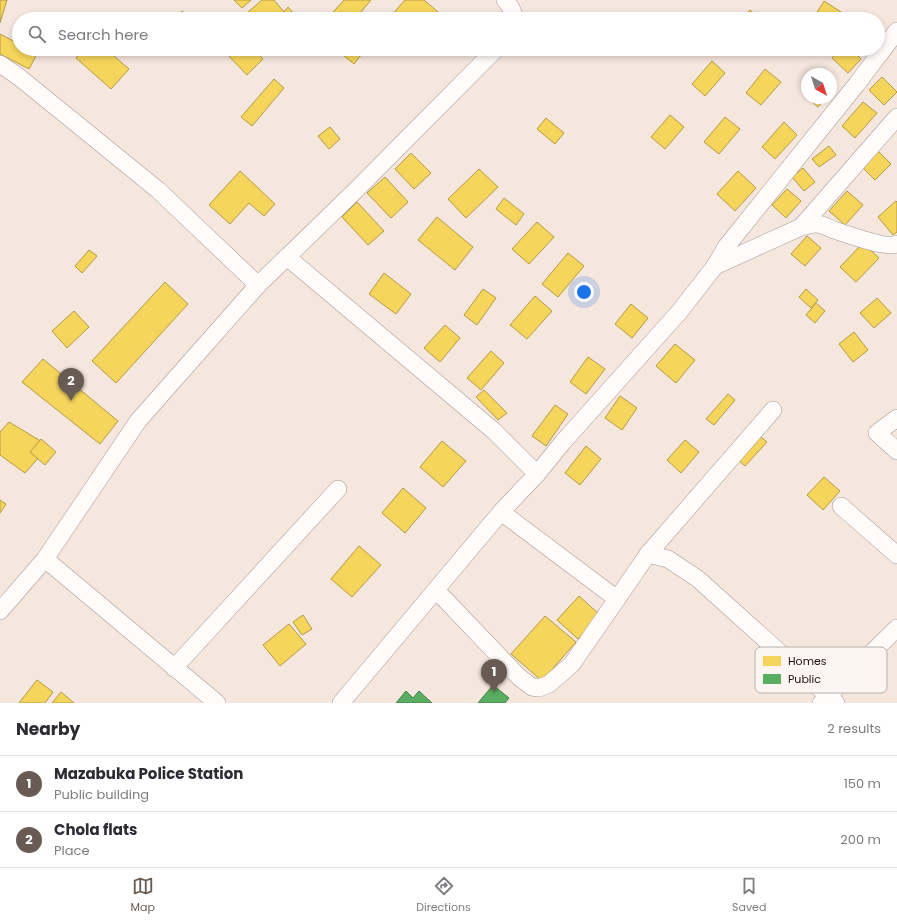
<!DOCTYPE html>
<html lang="en">
<head>
<meta charset="utf-8">
<style>
	:root { --surface:#fff; --page:#f7f7f7; --text:#2b2b33; --muted:#7c7c81; --line:#e1e1e2; --accent:#675b54 }
	body { margin:0; font-family:Poppins,sans-serif; background:var(--page); color:var(--text) }
	.compass { position:absolute; left:801px; top:68px; width:36px; height:36px; border-radius:50%; background:var(--surface); box-shadow:0 2px 6px #0003; rotate:141deg }
	.you { position:absolute; left:584px; top:292px; width:14px; height:14px; margin:-10px; border:3px solid #fff; border-radius:50%; background:#1a73e8; box-shadow:0 0 0 6px #1a73e833 }
	.badge { display:grid; place-items:center; width:26px; height:26px; border-radius:50%; background:var(--accent); color:#fff; font-size:13px; font-weight:700 }
	.pin { position:absolute; translate:-50% -33px; filter:drop-shadow(0 1px 2px #0008) }
	.pin::after { content:''; position:absolute; top:21px; width:14px; height:12px; background:inherit; clip-path:polygon(0 0,100% 0,50% 100%) }
	.list { margin:0; padding:0; list-style:none }
	h2 { display:flex; justify-content:space-between; align-items:center; height:52px; margin:0; padding:0 16px; font-size:17px }
	h2 small { font-size:13px; font-weight:400; color:var(--muted) }
	.list li { display:grid; grid-template-columns:26px 1fr auto; gap:12px; align-items:center; box-sizing:border-box; height:56px; padding:0 16px; border-top:1px solid var(--line) }
	.list b { display:block; font-size:15px; white-space:nowrap }
	.list p { margin:0; font-size:13px; white-space:nowrap; color:var(--muted) }
	.list em { font-size:13px; font-style:normal; color:var(--muted) }
	.icon { flex:none; width:22px; height:22px; fill:none; stroke:currentColor; stroke-width:2; stroke-linecap:round; stroke-linejoin:round }
	.map { position:relative; flex:none; width:897px; height:703px; overflow:hidden }
	.search { position:absolute; background:var(--surface); box-shadow:0 2px 6px #0003; left:12px; right:12px; top:12px; height:44px; display:flex; align-items:center; gap:10px; box-sizing:border-box; padding:0 14px; border-radius:22px; color:var(--muted); font-size:15px }
	.sheet { height:164px; background:var(--surface) }
	nav { display:flex; justify-content:space-around; align-items:center; box-sizing:border-box; height:56px; border-top:1px solid var(--line); background:var(--surface); font-size:11px; color:var(--muted) }
	nav a { display:grid; justify-items:center; gap:2px }
	nav .on { color:var(--accent) }
	.map>svg:first-child { display:block }
	.homes { fill:#f6d55c; stroke:#b49a43 }
	.public { fill:#5aae61; stroke:#477f47 }
	.lines { fill:none; stroke-linecap:round; stroke-linejoin:round }
	.minor-casing { stroke:#a79b94; stroke-width:18 }
	.minor { stroke:#fefbfa; stroke-width:17 }
	.key { fill:#fcf5f1; stroke:#b8b0ac; stroke-width:1 }
	.key-label { font-size:11px; fill:#1b100a }
</style>
</head>
<body>
<div class="map">
<svg width="897" height="703" viewBox="0 0 897 703">
	<rect width="100%" height="100%" fill="#f5e6de"/>
	<g class="homes">
		<path d="M0 0H7L0 23Z"/>
		<path d="M234 0H251L242 8Z"/>
		<path d="M262 0H274L284 12 288 7 298 19H252L247 13Z"/>
		<path d="M344 0H371L355 19H329L328 18Z"/>
		<path d="M405 0H424L438 12 431 19H388Z"/>
		<path d="M824 1 841 12 837 19H813Z"/>
		<path d="M750 10 760 19H742Z"/>
		<path d="M182 11 192 19H175Z"/>
		<path d="M0 34 19 44V49H28L37 54 29 69 0 54Z"/>
		<path d="M84 49H106L129 69 111 89 76 58Z"/>
		<path d="M222 49H254L263 59 247 75Z"/>
		<path d="M337 49H364L365 50 354 64 337 50Z"/>
		<path d="M841 49H851L861 59 848 73 832 58Z"/>
		<path d="M712 61 725 73 705 96 692 84Z"/>
		<path d="M765 69 781 82 761 105 746 93Z"/>
		<path d="M882 77 897 92 884 105 869 90Z"/>
		<path d="M274 79 284 88 252 126 241 117Z"/>
		<path d="M807 94V98H826L818 107 805 96Z"/>
		<path d="M863 102 877 113 855 138 842 126Z"/>
		<path d="M670 115 684 127 665 149 651 137Z"/>
		<path d="M725 117 740 129 719 154 704 142Z"/>
		<path d="M546 118 564 133 555 144 537 129Z"/>
		<path d="M784 122 797 135 775 159 762 147Z"/>
		<path d="M330 127 340 139 329 149 318 136Z"/>
		<path d="M829 146 836 155 819 167 812 159Z"/>
		<path d="M878 151 891 164 875 180 862 167Z"/>
		<path d="M411 153 431 173 414 189 395 169Z"/>
		<path d="M803 168 815 182 804 191 792 177Z"/>
		<path d="M479 169 498 187 466 218 448 199Z"/>
		<path d="M240 171 275 204 264 216 249 203 230 224 209 205Z"/>
		<path d="M738 171 756 188 735 211 717 194Z"/>
		<path d="M385 177 408 202 391 218 367 193Z"/>
		<path d="M787 189 801 201 786 218 772 205Z"/>
		<path d="M847 191 863 205 845 225 829 211Z"/>
		<path d="M504 198 524 214 516 225 496 209Z"/>
		<path d="M896 201 897 202V232L893 235 878 217Z"/>
		<path d="M357 202 384 231 368 245 342 217Z"/>
		<path d="M437 217 473 247 455 270 418 240Z"/>
		<path d="M537 222 554 237 529 264 512 249Z"/>
		<path d="M807 236 821 248 805 266 791 254Z"/>
		<path d="M863 243 879 258 856 282 840 267Z"/>
		<path d="M89 250 97 256 82 273 75 266Z"/>
		<path d="M568 253 584 266 558 297 542 284Z"/>
		<path d="M384 273 411 294 396 314 369 294Z"/>
		<path d="M165 282 188 304 116 383 92 361Z"/>
		<path d="M483 289 496 298 477 325 464 315Z"/>
		<path d="M806 289 818 300 811 308 799 297Z"/>
		<path d="M535 296 552 311 527 339 510 325Z"/>
		<path d="M877 298 891 313 874 328 860 313Z"/>
		<path d="M816 303 825 311 815 323 806 315Z"/>
		<path d="M631 304 648 318 632 338 615 324Z"/>
		<path d="M74 311 89 327 67 348 52 331Z"/>
		<path d="M445 325 460 338 440 362 424 348Z"/>
		<path d="M854 332 868 350 853 362 839 344Z"/>
		<path d="M675 344 695 360 676 383 656 366Z"/>
		<path d="M491 351 504 363 481 390 467 378Z"/>
		<path d="M588 357 605 369 586 394 570 382Z"/>
		<path d="M43 359 118 421 100 444 22 382Z"/>
		<path d="M484 390 507 413 498 420 476 397Z"/>
		<path d="M728 394 735 400 714 425 706 419Z"/>
		<path d="M620 396 637 408 622 430 605 418Z"/>
		<path d="M555 405 568 414 546 446 532 436Z"/>
		<path d="M9 422 49 446 25 473 0 455V432Z"/>
		<path d="M757 434 767 442 745 466 735 457Z"/>
		<path d="M41 439 56 452 45 465 30 452Z"/>
		<path d="M685 440 699 452 681 473 667 460Z"/>
		<path d="M442 441 466 461 443 487 420 467Z"/>
		<path d="M586 446 601 459 580 485 565 473Z"/>
		<path d="M824 477 840 491 823 510 807 495Z"/>
		<path d="M403 488 426 508 405 533 382 513Z"/>
		<path d="M0 500 6 504 0 513Z"/>
		<path d="M359 546 381 565 352 597 331 579Z"/>
		<path d="M579 596 600 615 578 639 557 620Z"/>
		<path d="M303 615 312 629 302 635 293 622Z"/>
		<path d="M545 616 576 642 542 681 511 654Z"/>
		<path d="M289 624 306 644 280 666 263 645Z"/>
		<path d="M37 680 53 692 45 703H19Z"/>
		<path d="M61 692 74 703H52Z"/>
	</g>
	<g class="public">
		<path d="M493 685 509 698 505 703H478Z"/>
		<path d="M406 691 413 698 419 691 432 703H396Z"/>
	</g>
	<g class="lines">
		<defs>
			<g id="minor">
				<path d="M505 0C510 6 514 11 514 19"/>
				<path d="M0 64 19 77 158 190 258 285"/>
				<path d="M801 227 897 117"/>
				<path d="M287 257 494 431 537 474"/>
				<path d="M715 266 801 227C806 226 811 224 816 224 823 224 828 228 834 230 846 234 888 249 897 244"/>
				<path d="M897 418 877 433 897 451"/>
				<path d="M841 506 897 555"/>
				<path d="M501 512 617 599"/>
				<path d="M648 554 773 410"/>
				<path d="M45 559 217 703"/>
				<path d="M436 590 519 677 532 687 539 688 549 684 572 664 617 599 648 554 668 559 698 579 836 703"/>
				<path d="M0 611 45 559 138 421 258 285 287 257 355 191 496 49"/>
				<path d="M174 668 338 489"/>
				<path d="M341 703 501 512 537 474 563 442 680 311 715 266 726 247 856 85 897 31"/>
				<path d="M821 703 897 628"/>
			</g>
		</defs>
		<use href="#minor" class="minor-casing"/>
		<use href="#minor" class="minor"/>
	</g>
	<rect x="755" y="647" width="132" height="46" rx="6" class="key"/>
	<rect x="763" y="656" width="18" height="10" fill="#f6d55c"/>
	<rect x="763" y="674" width="18" height="10" fill="#5aae61"/>
	<g class="key-label">
		<text x="788" y="665">Homes</text>
		<text x="788" y="683">Public</text>
	</g>
</svg>
<svg class="compass" viewBox="-18 -18 36 36"><path d="M0-13l5 13h-10z" fill="#e53935"/><path d="M0 13l5-13h-10z" fill="#7c7c81"/></svg>
<div class="you"></div>
<div class="pin badge" style="left:494px;top:692px">1</div>
<div class="pin badge" style="left:71px;top:401px">2</div>
<div class="search"><svg class="icon" aria-label="search" viewBox="0 0 24 24"><circle cx="10" cy="10" r="6"/><path d="M15 15l6 6"/></svg>Search here</div>
</div>
<section class="sheet">
<h2>Nearby<small>2 results</small></h2>
<ul class="list">
<li><span class="badge">1</span><div><b>Mazabuka Police Station</b><p>Public building</p></div><em>150 m</em></li>
<li><span class="badge">2</span><div><b>Chola flats</b><p>Place</p></div><em>200 m</em></li>
</ul>
</section>
<nav>
<a class="on"><svg class="icon" aria-label="map" viewBox="0 0 24 24"><path d="M3 6l6-2 6 2 6-2v14l-6 2-6-2-6 2zM9 4v14M15 6v14"/></svg>Map</a>
<a><svg class="icon" aria-label="directions" viewBox="0 0 24 24"><path d="M12 3l9 9-9 9-9-9zM9 14v-3h6M13 9l2 2-2 2"/></svg>Directions</a>
<a><svg class="icon" aria-label="saved" viewBox="0 0 24 24"><path d="M7 4h10v16l-5-4-5 4z"/></svg>Saved</a>
</nav>
</body>
</html>
